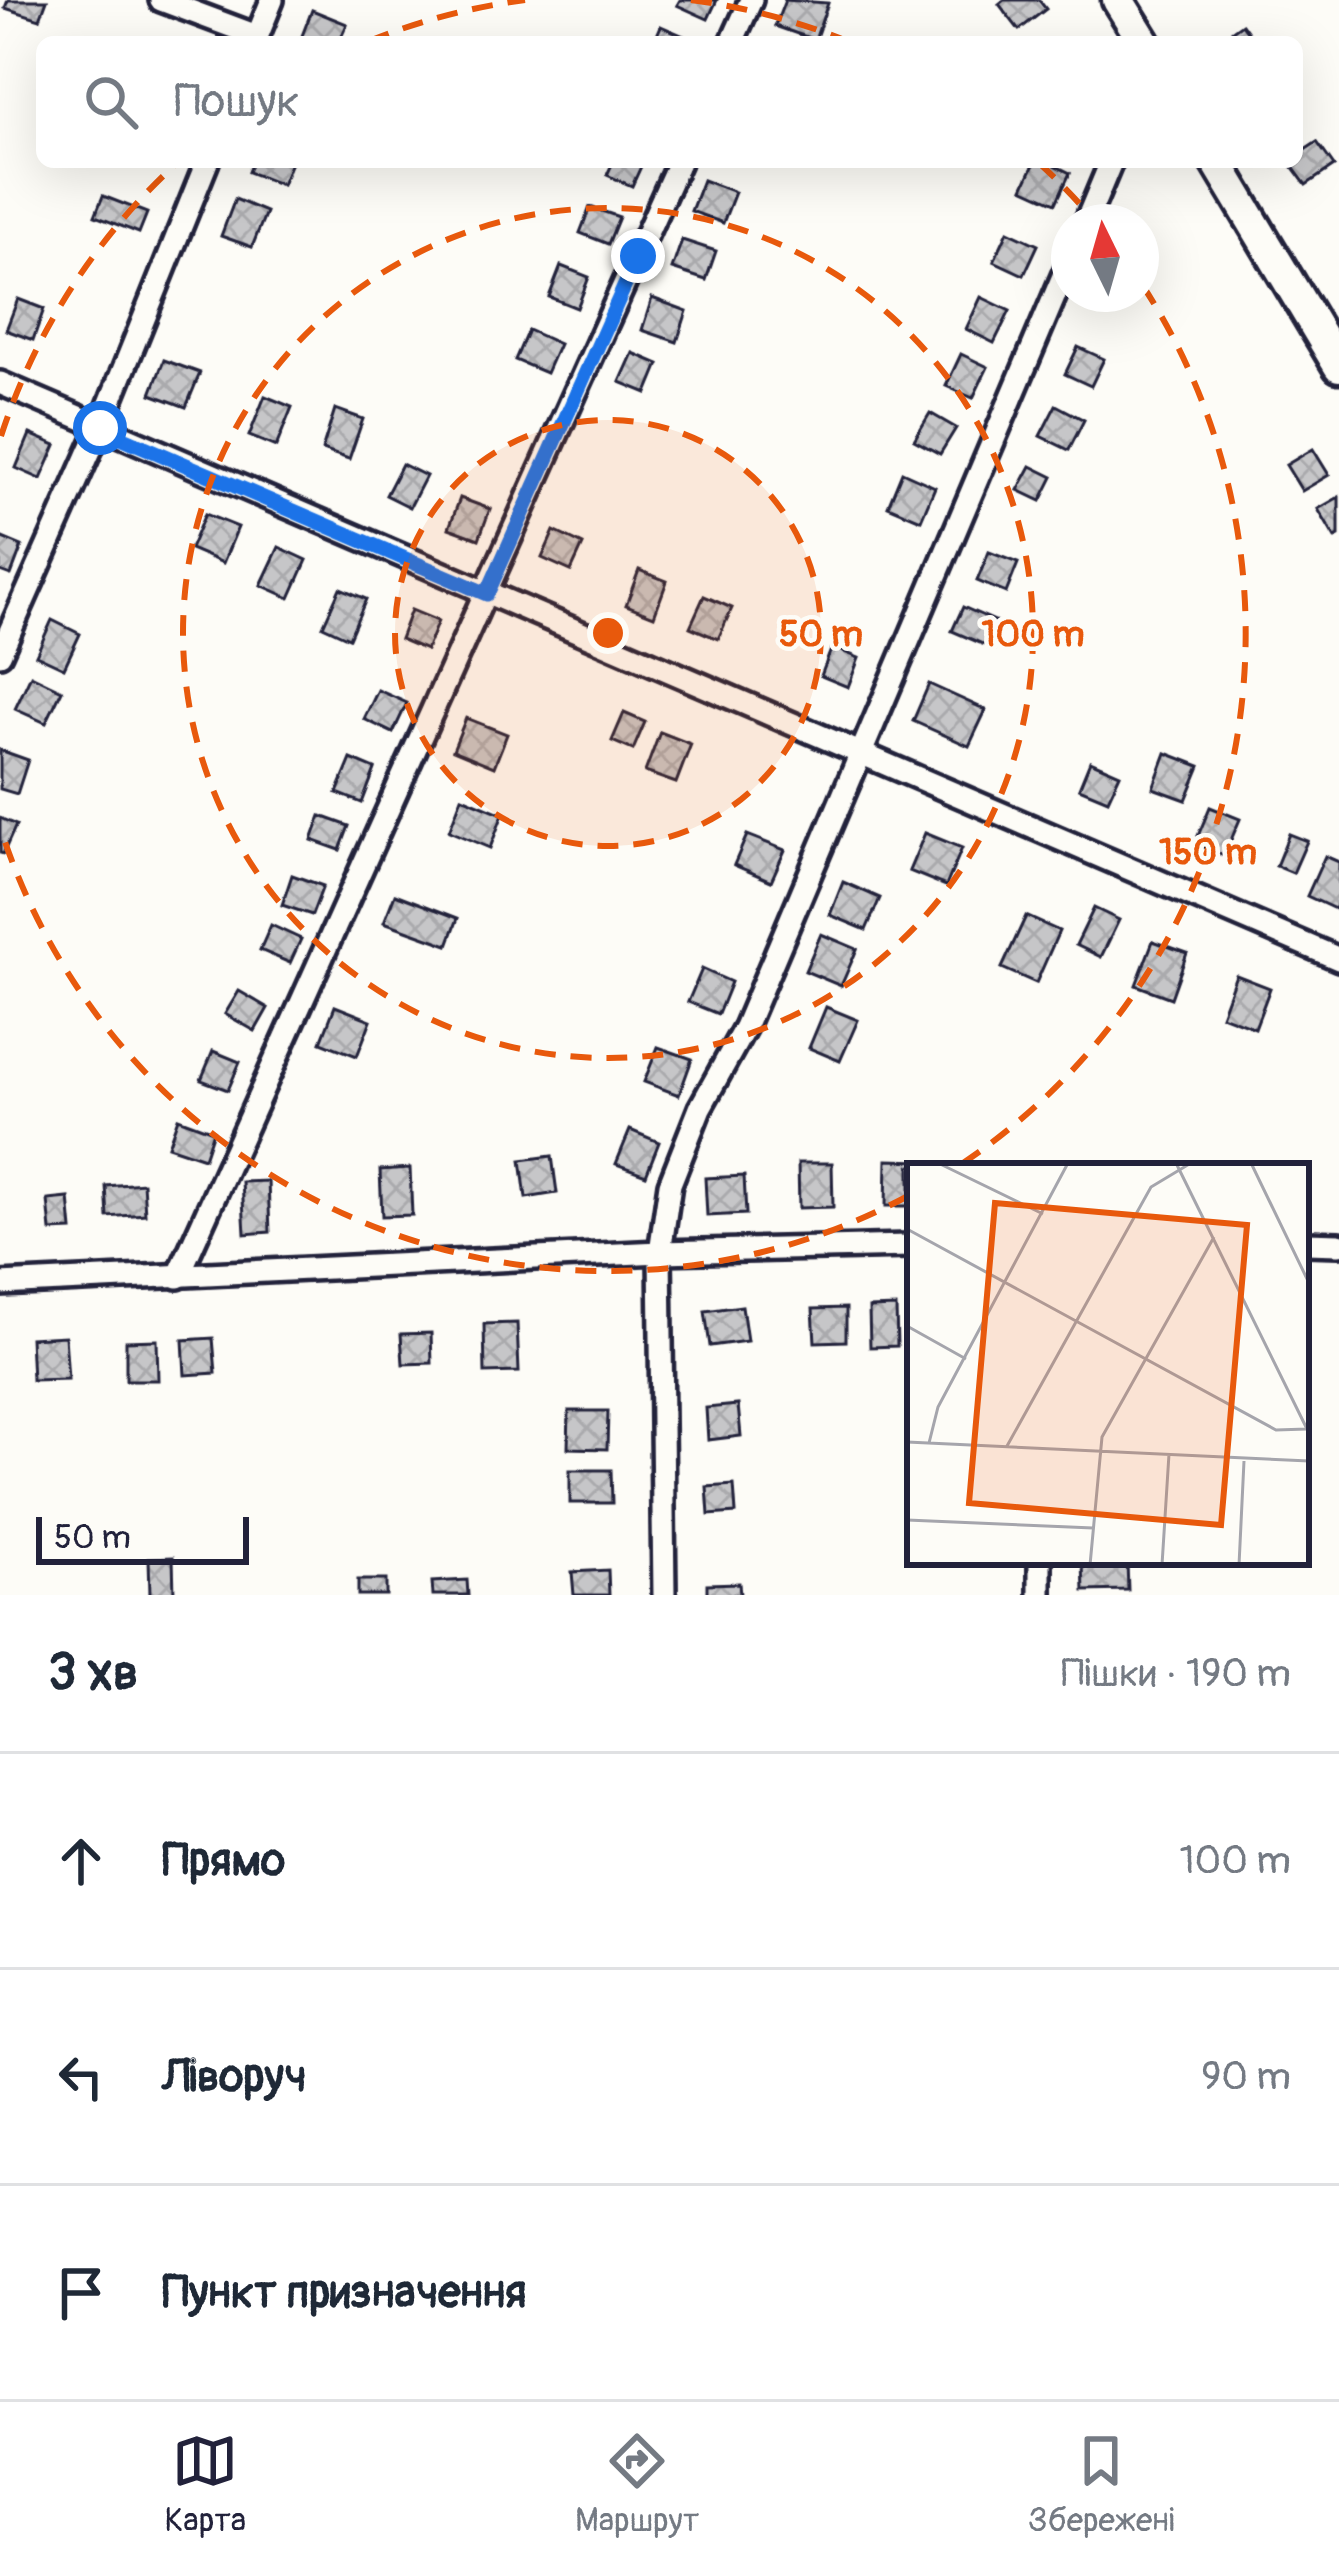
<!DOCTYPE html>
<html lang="uk">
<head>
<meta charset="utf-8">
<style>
	:root { --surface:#fff; --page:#f2f2f3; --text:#1f2937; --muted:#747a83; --line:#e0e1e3; --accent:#22223b }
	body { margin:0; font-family:Pangolin,sans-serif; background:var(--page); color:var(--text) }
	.compass { position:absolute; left:1051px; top:204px; width:108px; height:108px; border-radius:50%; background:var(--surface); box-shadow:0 12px 48px #0002; rotate:355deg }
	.scale { position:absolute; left:36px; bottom:30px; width:213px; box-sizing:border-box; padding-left:12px; border:6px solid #22223b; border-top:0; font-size:33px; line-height:42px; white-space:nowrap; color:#22223b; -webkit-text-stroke:9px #fdfcf7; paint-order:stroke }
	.stop { position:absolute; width:36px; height:36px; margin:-27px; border:9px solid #1a73e8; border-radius:50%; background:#fff }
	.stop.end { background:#1a73e8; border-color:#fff; box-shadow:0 3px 12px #0008 }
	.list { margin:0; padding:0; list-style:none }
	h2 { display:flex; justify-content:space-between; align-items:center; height:156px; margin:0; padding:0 48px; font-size:51px }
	h2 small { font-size:39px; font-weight:400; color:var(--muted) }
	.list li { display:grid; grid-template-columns:78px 1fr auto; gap:36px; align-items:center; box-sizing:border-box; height:216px; padding:0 48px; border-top:3px solid var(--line) }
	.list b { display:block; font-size:45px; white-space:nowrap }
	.list em { font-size:39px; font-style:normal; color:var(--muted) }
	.icon { flex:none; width:66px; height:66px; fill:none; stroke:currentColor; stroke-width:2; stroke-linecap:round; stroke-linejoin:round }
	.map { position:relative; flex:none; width:1339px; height:1595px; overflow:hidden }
	.search { position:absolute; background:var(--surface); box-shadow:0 12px 48px #0002; left:36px; right:36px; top:36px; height:132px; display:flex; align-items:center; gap:30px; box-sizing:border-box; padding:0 42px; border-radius:18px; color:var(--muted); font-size:45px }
	.sheet { height:804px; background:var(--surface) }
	nav { display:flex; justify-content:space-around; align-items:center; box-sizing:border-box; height:168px; border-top:3px solid var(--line); background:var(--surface); font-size:33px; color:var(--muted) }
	nav a { display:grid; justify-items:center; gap:6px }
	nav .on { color:var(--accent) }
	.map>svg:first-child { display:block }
	.building { fill:url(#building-cross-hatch); stroke:#22223b; stroke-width:3 }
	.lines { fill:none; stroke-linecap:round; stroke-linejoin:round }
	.street-casing { stroke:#22223b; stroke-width:30 }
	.secondary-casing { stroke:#22223b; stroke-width:39 }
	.street { stroke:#fdfcf7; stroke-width:21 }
	.secondary { stroke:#fdfcf7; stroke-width:30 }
	.route { stroke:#1a73e8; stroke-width:15 }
	.ring { fill:none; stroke:#e8590c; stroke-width:6; stroke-dasharray:21 15 }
	.inset-road { fill:none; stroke:#a5a5ac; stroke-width:3 }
	.view { fill:#e8590c; fill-opacity:0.15; stroke:#e8590c; stroke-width:6 }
	.inset-edge { fill:none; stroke:#22223b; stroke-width:6 }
	.centre { fill:#e8590c; stroke:#fdfcf7; stroke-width:6 }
	.ring-label { font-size:36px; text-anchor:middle; font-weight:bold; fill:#e8590c; stroke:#fdfcf7; stroke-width:9; stroke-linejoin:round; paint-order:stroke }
</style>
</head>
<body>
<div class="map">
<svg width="1339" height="1595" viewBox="0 0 1339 1595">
	<defs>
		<pattern id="building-cross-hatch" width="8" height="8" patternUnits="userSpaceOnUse" patternTransform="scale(3)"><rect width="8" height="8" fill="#c6c6c8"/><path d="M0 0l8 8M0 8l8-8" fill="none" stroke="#aaaaad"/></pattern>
	</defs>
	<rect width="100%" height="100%" fill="#fdfcf7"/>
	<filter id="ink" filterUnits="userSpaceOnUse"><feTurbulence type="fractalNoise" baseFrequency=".00833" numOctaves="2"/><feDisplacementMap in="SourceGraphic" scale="24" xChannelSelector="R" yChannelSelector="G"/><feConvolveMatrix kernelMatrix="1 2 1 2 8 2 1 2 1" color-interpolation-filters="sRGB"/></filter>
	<g filter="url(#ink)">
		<g class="building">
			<path d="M8 0H47L40 19 5 8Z"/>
			<path d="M680 0H717L708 19 677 5Z"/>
			<path d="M785 0 828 3 815 40 775 26Z"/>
			<path d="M1004 0H1039L1046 9 1019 30 999 4Z"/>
			<path d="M312 10 347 24 339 42 300 41Z"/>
			<path d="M1242 24 1255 42H1217Z"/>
			<path d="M661 26 693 40 692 42H654Z"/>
			<path d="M1317 142 1334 166 1306 185 1289 162H1297V155Z"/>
			<path d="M252 162H291L282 185 248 172Z"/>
			<path d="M613 162H643L632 186 607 175Z"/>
			<path d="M1035 162H1048L1070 173 1056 203 1023 188Z"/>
			<path d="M703 180 735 192 723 223 691 211Z"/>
			<path d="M103 196 147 213 139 233 95 216Z"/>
			<path d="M235 199 266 212 252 247 221 236Z"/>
			<path d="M590 207 619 217 608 244 580 233Z"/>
			<path d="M1008 231 1038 245 1024 275 994 261Z"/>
			<path d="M682 240 716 251 706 280 672 269Z"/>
			<path d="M561 266 589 277 577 308 549 297Z"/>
			<path d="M981 297 1010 311 994 343 966 329Z"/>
			<path d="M652 298 687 311 677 342 642 330Z"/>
			<path d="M18 299 44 309 33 340 6 330Z"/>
			<path d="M528 330 559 344 546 373 515 360Z"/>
			<path d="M1078 347 1104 359 1091 386 1065 374Z"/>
			<path d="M633 353 659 364 647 393 620 382Z"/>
			<path d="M961 354 988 367 973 398 946 386Z"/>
			<path d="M164 360 200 373 186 407 151 394Z"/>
			<path d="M265 396 292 407 276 447 249 436Z"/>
			<path d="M1056 405 1084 420 1069 450 1040 436Z"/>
			<path d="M335 409 363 419 349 459 322 450Z"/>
			<path d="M930 413 956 428 940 454 914 440Z"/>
			<path d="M30 434 56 445 41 479 16 468Z"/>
			<path d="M1313 449 1329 475 1302 491 1286 465Z"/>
			<path d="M402 464 426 476 410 507 386 495Z"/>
			<path d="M1031 466 1053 477 1041 501 1018 490Z"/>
			<path d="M902 472 935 487 921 520 888 506Z"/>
			<path d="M1339 497V536L1335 538 1318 509Z"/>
			<path d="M460 498 490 509 479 539 449 528Z"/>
			<path d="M205 514 238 527 223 563 190 549Z"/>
			<path d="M554 531 583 545 571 571 542 558Z"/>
			<path d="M0 537 22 546 11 575 0 571Z"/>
			<path d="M279 547 307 560 290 598 261 585Z"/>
			<path d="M989 552 1018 563 1006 593 977 581Z"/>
			<path d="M639 570 667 581 654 616 626 605Z"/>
			<path d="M340 588 366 599 349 638 323 626Z"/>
			<path d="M704 596 732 608 718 639 690 627Z"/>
			<path d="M963 607 1004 625 994 649 952 631Z"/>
			<path d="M411 610 438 621 426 650 400 639Z"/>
			<path d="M52 620 80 634 64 668 36 655Z"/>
			<path d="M832 647 859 658 848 687 821 676Z"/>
			<path d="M31 675 62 690 46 723 15 709Z"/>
			<path d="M929 684 986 710 969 746 913 721Z"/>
			<path d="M378 690 407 703 393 733 364 719Z"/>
			<path d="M624 713 645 722 633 750 612 741Z"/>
			<path d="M466 718 507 734 494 767 453 750Z"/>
			<path d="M660 732 691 744 676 783 645 772Z"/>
			<path d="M0 750 28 760 17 794 0 789Z"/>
			<path d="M1166 753 1200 766 1186 800 1153 788Z"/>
			<path d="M351 759 375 769 362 803 337 793Z"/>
			<path d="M1090 761 1120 774 1108 800 1079 788Z"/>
			<path d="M462 797 503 814 490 848 449 831Z"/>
			<path d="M1210 807 1240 819 1224 856 1195 843Z"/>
			<path d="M321 816 349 826 340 850 312 840Z"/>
			<path d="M0 818 16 825 3 854 0 853Z"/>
			<path d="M925 833 962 848 946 886 909 871Z"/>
			<path d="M1289 834 1307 841 1293 873 1276 866Z"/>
			<path d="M747 835 785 850 771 881 734 865Z"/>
			<path d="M1325 856 1339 862V901L1335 909 1307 896Z"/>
			<path d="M292 875 323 886 312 915 282 905Z"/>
			<path d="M843 882 880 898 866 930 830 915Z"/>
			<path d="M395 894 458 918 448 945 384 922Z"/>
			<path d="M1094 908 1119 920 1101 957 1076 945Z"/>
			<path d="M1026 916 1059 931 1036 983 1002 968Z"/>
			<path d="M271 925 301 939 290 963 260 950Z"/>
			<path d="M821 934 857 949 841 986 805 971Z"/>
			<path d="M1153 941 1187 953 1171 998 1136 985Z"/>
			<path d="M702 969 731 982 718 1014 688 1002Z"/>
			<path d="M1236 975 1270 988 1255 1028 1221 1015Z"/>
			<path d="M239 991 268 1008 255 1031 225 1014Z"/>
			<path d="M335 1006 371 1020 357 1056 321 1042Z"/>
			<path d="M826 1007 858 1020 840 1061 809 1048Z"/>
			<path d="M658 1047 692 1059 679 1095 644 1082Z"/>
			<path d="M213 1051 240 1062 228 1090 201 1080Z"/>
			<path d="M178 1118 213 1131 204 1158 168 1146Z"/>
			<path d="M630 1130 659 1142 646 1175 616 1164Z"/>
			<path d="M552 1156 557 1193 526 1198 521 1160Z"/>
			<path d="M887 1160 923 1161V1166H910V1206H886Z"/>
			<path d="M798 1163H832L833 1207 799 1208Z"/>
			<path d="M410 1168 412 1215 382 1216 380 1170Z"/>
			<path d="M744 1176 746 1214 707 1216 705 1178Z"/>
			<path d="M268 1181 270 1232 245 1234 242 1182Z"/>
			<path d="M143 1183 145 1214 108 1217 106 1186Z"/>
			<path d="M69 1198 72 1230 51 1231 48 1200Z"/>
			<path d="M742 1306 747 1341 710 1346 705 1311Z"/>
			<path d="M896 1307 897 1346 870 1347 869 1308Z"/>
			<path d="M846 1308V1341L815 1342 813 1309Z"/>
			<path d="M517 1323 519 1372 485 1373 484 1324Z"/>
			<path d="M431 1333 432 1363 403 1364 401 1334Z"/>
			<path d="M65 1336 68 1379 32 1380 30 1338Z"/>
			<path d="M213 1338 216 1373 185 1375 183 1340Z"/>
			<path d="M157 1340 158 1380H126V1341Z"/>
			<path d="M738 1405 741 1436 708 1440 706 1408Z"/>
			<path d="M569 1411H608L607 1449 568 1448Z"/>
			<path d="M570 1470H611L612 1503H570Z"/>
			<path d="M734 1485 736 1513 709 1515 707 1487Z"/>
			<path d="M173 1557 174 1595H150L149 1558Z"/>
			<path d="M1083 1562H1127L1128 1590 1084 1591Z"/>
			<path d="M608 1570 609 1595H574L572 1572Z"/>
			<rect x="358" y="1580" width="28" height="15"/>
			<path d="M467 1580 468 1595H433L432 1582Z"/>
			<path d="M739 1583 740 1595H707V1584Z"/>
		</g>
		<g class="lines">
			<defs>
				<g id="street">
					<path d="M161 0 257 36"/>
					<path d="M255 42 272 0"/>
					<path d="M732 42 751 0"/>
					<path d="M1086 222 1111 162"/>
					<path d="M0 383 1339 959"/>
					<path d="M0 654 100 428 207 162"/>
					<path d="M1306 1243 1339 1244"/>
					<path d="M178 1277 679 162"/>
					<path d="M0 1284 660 1252 910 1246"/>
					<path d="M1040 1562V1595"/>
					<path d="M664 1595 660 1252 670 1184 700 1108 745 1027 1069 262"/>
				</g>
				<g id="secondary">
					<path d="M1118 0 1144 42"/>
					<path d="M1217 162 1339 366"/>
				</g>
			</defs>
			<use href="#street" class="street-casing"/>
			<use href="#secondary" class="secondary-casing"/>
			<use href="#street" class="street"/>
			<use href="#secondary" class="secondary"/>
		</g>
	</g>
	<g class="lines" filter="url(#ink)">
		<path class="route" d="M100 428 487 594 638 256"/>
	</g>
	<circle cx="608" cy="633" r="213" fill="#e8590c" fill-opacity=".12"/>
	<g class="ring">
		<circle cx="608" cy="633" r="213"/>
		<circle cx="608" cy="633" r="425"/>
		<path d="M908 1196A638 638 0 0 1 1 830M1 436A638 638 0 0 1 177 163M369 41A638 638 0 0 1 525 0M691 0A638 638 0 0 1 847 41M1039 163A638 638 0 0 1 1093 219M1143 286A638 638 0 0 1 960 1165"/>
	</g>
	<g transform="translate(907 1163)">
		<rect width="402" height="402" fill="#fdfcf7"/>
		<path class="inset-road" d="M31 0 136 51M269 0 400 266M344 0 402 120M0 66 369 267 400 266M0 163 59 196M0 279 402 298M22 280 31 244 161 0M100 283 244 24 284 0M0 357 186 365M183 402 195 274 307 74M255 402 262 291M332 402 337 298"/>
		<path class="view" d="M88 40 340 62 314 362 62 340Z"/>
		<rect width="402" height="402" class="inset-edge"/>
	</g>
	<circle cx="608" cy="633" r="18" class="centre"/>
	<g class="ring-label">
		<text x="821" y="646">50 m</text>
		<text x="1033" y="646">100 m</text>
		<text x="1208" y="864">150 m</text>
	</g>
</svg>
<svg class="compass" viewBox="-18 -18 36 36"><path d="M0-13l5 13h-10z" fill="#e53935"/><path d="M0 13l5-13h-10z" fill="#747a83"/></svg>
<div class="scale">50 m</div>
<div class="stop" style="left:100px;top:428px"></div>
<div class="stop end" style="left:638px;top:256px"></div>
<div class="search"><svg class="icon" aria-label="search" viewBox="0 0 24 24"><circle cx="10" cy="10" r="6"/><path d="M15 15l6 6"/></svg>Пошук</div>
</div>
<section class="sheet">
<h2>3 хв<small>Пішки · 190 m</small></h2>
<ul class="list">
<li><svg class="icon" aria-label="ahead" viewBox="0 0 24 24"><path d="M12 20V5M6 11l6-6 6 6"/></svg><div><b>Прямо</b></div><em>100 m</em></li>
<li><svg class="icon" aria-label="left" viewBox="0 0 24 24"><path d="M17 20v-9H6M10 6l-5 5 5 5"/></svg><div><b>Ліворуч</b></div><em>90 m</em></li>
<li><svg class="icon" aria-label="arrive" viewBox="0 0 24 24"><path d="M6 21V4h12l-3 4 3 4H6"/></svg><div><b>Пункт призначення</b></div></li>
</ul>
</section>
<nav>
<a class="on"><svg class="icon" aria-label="map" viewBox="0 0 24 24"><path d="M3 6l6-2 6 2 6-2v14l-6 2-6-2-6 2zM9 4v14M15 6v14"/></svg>Карта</a>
<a><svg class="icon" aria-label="directions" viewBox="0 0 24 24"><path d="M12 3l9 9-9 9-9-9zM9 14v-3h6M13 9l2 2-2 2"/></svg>Маршрут</a>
<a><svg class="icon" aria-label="saved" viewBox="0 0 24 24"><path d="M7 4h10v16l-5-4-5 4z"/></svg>Збережені</a>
</nav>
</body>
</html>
